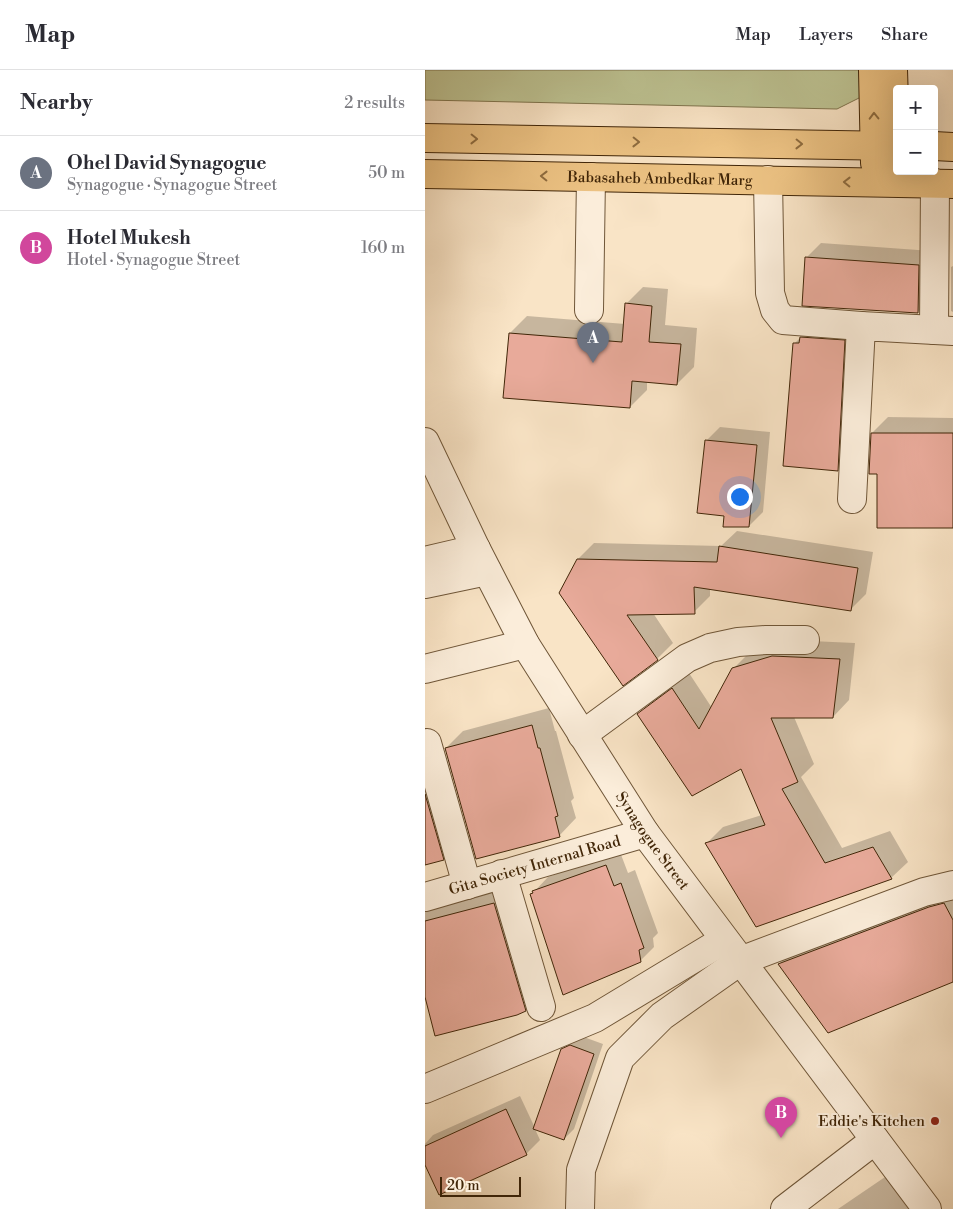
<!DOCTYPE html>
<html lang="en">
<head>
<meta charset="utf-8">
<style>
	:root { --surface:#fff; --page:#f2f2f3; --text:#2b2b33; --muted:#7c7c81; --line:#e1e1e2; --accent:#8f2418 }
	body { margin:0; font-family:"Libre Bodoni",serif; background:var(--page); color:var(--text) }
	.controls { position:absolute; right:15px; top:15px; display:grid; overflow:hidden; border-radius:5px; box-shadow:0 5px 20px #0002 }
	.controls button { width:45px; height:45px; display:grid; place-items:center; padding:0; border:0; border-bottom:1px solid var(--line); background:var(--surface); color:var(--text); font:25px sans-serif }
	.scale { position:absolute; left:15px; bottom:12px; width:81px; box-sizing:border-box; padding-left:5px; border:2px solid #412608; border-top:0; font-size:14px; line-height:18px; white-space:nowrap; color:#412608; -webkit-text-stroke:4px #fbedda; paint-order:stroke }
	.you { position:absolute; left:314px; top:426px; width:18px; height:18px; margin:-12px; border:4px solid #fff; border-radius:50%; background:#1a73e8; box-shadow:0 0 0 8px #1a73e833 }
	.badge { display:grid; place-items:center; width:32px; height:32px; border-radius:50%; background:var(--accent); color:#fff; font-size:16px; font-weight:700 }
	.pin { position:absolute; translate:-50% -41px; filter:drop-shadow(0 1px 2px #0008) }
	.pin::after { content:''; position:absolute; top:26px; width:18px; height:15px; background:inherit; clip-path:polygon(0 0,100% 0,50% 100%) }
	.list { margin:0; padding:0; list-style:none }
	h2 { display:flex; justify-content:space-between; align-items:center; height:65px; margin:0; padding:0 20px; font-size:21px }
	h2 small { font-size:16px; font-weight:400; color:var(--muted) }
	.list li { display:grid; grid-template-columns:32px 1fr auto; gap:15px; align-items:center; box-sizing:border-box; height:75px; padding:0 20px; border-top:1px solid var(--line) }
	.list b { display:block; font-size:19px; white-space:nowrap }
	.list p { margin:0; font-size:16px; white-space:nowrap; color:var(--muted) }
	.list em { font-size:16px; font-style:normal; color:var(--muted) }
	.map { position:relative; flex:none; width:528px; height:1139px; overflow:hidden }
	header { display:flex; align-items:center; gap:30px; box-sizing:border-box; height:70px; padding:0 25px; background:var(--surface); border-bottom:1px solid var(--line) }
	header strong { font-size:24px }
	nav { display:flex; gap:28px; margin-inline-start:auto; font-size:18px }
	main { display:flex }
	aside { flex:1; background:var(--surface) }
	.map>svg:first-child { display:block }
	.green { fill:#bec494; stroke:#80754e }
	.shadow { fill:#0003 }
	.building { fill:#e8aa9a; stroke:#412608 }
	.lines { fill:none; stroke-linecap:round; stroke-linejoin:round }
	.minor-casing { stroke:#6f5638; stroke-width:30 }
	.major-casing { stroke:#412608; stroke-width:30 }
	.minor { stroke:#fbedda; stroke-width:28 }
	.major { stroke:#ecc283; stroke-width:28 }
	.oneway { stroke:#8e6c3f }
	.poi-dot { fill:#8f2418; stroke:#fbedda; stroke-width:2 }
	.labels { text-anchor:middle; stroke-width:4; stroke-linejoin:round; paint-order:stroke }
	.street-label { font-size:15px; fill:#412608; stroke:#fbedda }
	.poi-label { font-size:15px; fill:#412608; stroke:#fbedda; text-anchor:end }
</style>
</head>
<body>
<header>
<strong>Map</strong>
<nav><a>Map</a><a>Layers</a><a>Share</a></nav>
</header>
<main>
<aside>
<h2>Nearby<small>2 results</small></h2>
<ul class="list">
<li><span class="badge" style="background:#6b7280">A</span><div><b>Ohel David Synagogue</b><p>Synagogue · Synagogue Street</p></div><em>50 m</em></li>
<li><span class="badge" style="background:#d1479c">B</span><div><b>Hotel Mukesh</b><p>Hotel · Synagogue Street</p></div><em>160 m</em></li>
</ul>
</aside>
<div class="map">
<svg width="528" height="1139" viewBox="0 0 528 1139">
	<rect width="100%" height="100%" fill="#f9e4c6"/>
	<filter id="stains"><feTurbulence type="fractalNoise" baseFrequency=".004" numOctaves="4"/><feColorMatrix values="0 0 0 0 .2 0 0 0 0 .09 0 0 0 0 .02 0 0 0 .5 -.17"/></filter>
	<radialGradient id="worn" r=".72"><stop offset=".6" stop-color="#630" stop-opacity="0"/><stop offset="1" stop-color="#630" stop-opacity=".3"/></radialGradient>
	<path class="green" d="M0 0H438V26L412 39 0 30Z"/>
	<g class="shadow">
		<path d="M396 173 507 181V228L493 242 382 187Z"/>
		<path d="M528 196V242L526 241V197Z"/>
		<path d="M218 217 243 219 240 255 272 258 269 297 252 314 222 311V320L205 337 85 263 102 246 200 254 201 234Z"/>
		<path d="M390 253 433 257 426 386 412 400 370 273Z"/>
		<path d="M463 347 528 348V457L454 403 447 363Z"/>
		<path d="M295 357 345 362 338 442 324 456 301 445 281 371Z"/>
		<path d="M312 461 448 482 441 524 425 540 285 518V526L269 542 228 543 248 573 232 589 198 614 153 489 169 473 296 476Z"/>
		<path d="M364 570 430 573 424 630 408 647H369L389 694 376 707 417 778 465 761 483 792 466 808 281 774 298 757 337 745 317 697 214 644 230 628 264 603 287 638 308 599 325 582Z"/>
		<path d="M124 638 130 661H131L149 728 146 731 151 748 134 766 21 678 38 661Z"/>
		<path d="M0 673 32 775 18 789 0 793Z"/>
		<path d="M195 782 203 803 210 800 233 863 228 868 229 877 215 891 107 824 123 807Z"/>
		<path d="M86 817 117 923 100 940 0 922V839Z"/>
		<path d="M528 820V911L354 894 370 878Z"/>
		<path d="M156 966 178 974 149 1059 139 1069 110 1059 115 1070 101 1084 0 1092V1074L8 1065 95 1026 110 1058 137 980 147 970Z"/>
		<path d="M463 1105 487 1139H413Z"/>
	</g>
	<g class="building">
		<path d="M380 187 494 195 493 243 377 236Z"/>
		<path d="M200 233 227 236 224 272 256 274 252 315 207 311 205 338 78 328 84 263 197 272Z"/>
		<path d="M375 267 420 270 413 401 358 396 368 273H374Z"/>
		<path d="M446 363H528V458H452V404H444Z"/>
		<path d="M280 370 332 375 324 457H298L299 446 272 443Z"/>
		<path d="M294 476 433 498 426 541 269 517 270 544 202 545 233 590 198 616 134 523 152 489 292 492Z"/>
		<path d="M347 586 415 589 408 648H346L373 712 357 719 400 793 448 777 467 809 331 857 280 773 340 755 316 699 267 726 212 644 247 618 274 659 307 598Z"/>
		<path d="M107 655 113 678H115L133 746 130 747 135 767 51 789 20 678Z"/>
		<path d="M0 724 19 790 0 795Z"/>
		<path d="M181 795 189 816 196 813 219 878 214 880 216 892 138 925 105 824 108 823 107 821Z"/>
		<path d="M69 833 101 941 92 945 10 966 0 927V851Z"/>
		<path d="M519 833 528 850V912L403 963 353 894 504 837Z"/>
		<path d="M145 975 169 984 139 1070 108 1059 136 979Z"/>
		<path d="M81 1039 102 1085 14 1125 0 1095V1076Z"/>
	</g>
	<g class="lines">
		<defs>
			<g id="minor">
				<path d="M343 110 345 223 350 240 358 250 436 256"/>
				<path d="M164 240 166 107"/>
				<path d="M509 260 510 113"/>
				<path id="s1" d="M0 372 51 479 100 574 220 763 502 1139"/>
				<path d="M427 429 436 256 528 261"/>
				<path d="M0 491 51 479"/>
				<path d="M0 514 62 501"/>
				<path d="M0 599 100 574"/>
				<path d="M157 665 262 588 285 578 313 572 341 570H380"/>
				<path d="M2 673 42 815"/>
				<path d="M77 804 116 937"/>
				<path id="s2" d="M0 827 220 763"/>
				<path d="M0 1019 170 948 299 870"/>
				<path d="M155 1139 156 1100 195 988 237 946 315 891 499 822 528 815"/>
				<path d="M360 1139 450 1070"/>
			</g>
			<g id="major">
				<path d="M448 0 450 93"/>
				<path d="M468 0 471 94"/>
				<path d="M0 68 472 76"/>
				<path d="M509 76 528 77"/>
				<path id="s3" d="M0 104 528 114"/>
			</g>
		</defs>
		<use href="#minor" class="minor-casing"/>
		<use href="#major" class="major-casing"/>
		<use href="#minor" class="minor"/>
		<use href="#major" class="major"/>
	</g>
	<defs><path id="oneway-chevron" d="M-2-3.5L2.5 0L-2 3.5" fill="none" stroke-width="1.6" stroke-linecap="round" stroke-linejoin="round" transform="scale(1.25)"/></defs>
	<g class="oneway">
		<use href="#oneway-chevron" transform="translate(449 46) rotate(-91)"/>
		<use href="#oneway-chevron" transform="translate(49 69) rotate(1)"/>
		<use href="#oneway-chevron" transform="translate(211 72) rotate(1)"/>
		<use href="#oneway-chevron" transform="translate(374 74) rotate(1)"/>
		<use href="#oneway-chevron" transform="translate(119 106) rotate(-179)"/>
		<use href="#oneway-chevron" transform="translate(422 112) rotate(-179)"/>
	</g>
	<circle class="poi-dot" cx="510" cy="1051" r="5"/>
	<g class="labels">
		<g class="street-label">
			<text dy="5" stroke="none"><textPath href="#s3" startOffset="235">Babasaheb Ambedkar Marg</textPath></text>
			<text dy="5" stroke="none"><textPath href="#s1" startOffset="460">Synagogue Street</textPath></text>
			<text dy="5" stroke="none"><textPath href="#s2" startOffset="114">Gita Society Internal Road</textPath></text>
		</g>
		<g class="poi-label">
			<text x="500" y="1056">Eddie's Kitchen</text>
		</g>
	</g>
	<rect width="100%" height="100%" filter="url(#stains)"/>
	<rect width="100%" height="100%" fill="url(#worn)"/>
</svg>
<div class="controls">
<button>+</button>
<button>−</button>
</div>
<div class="scale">20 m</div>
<div class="you"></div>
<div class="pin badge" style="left:168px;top:293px;background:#6b7280">A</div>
<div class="pin badge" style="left:356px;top:1068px;background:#d1479c">B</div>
</div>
</main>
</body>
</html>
